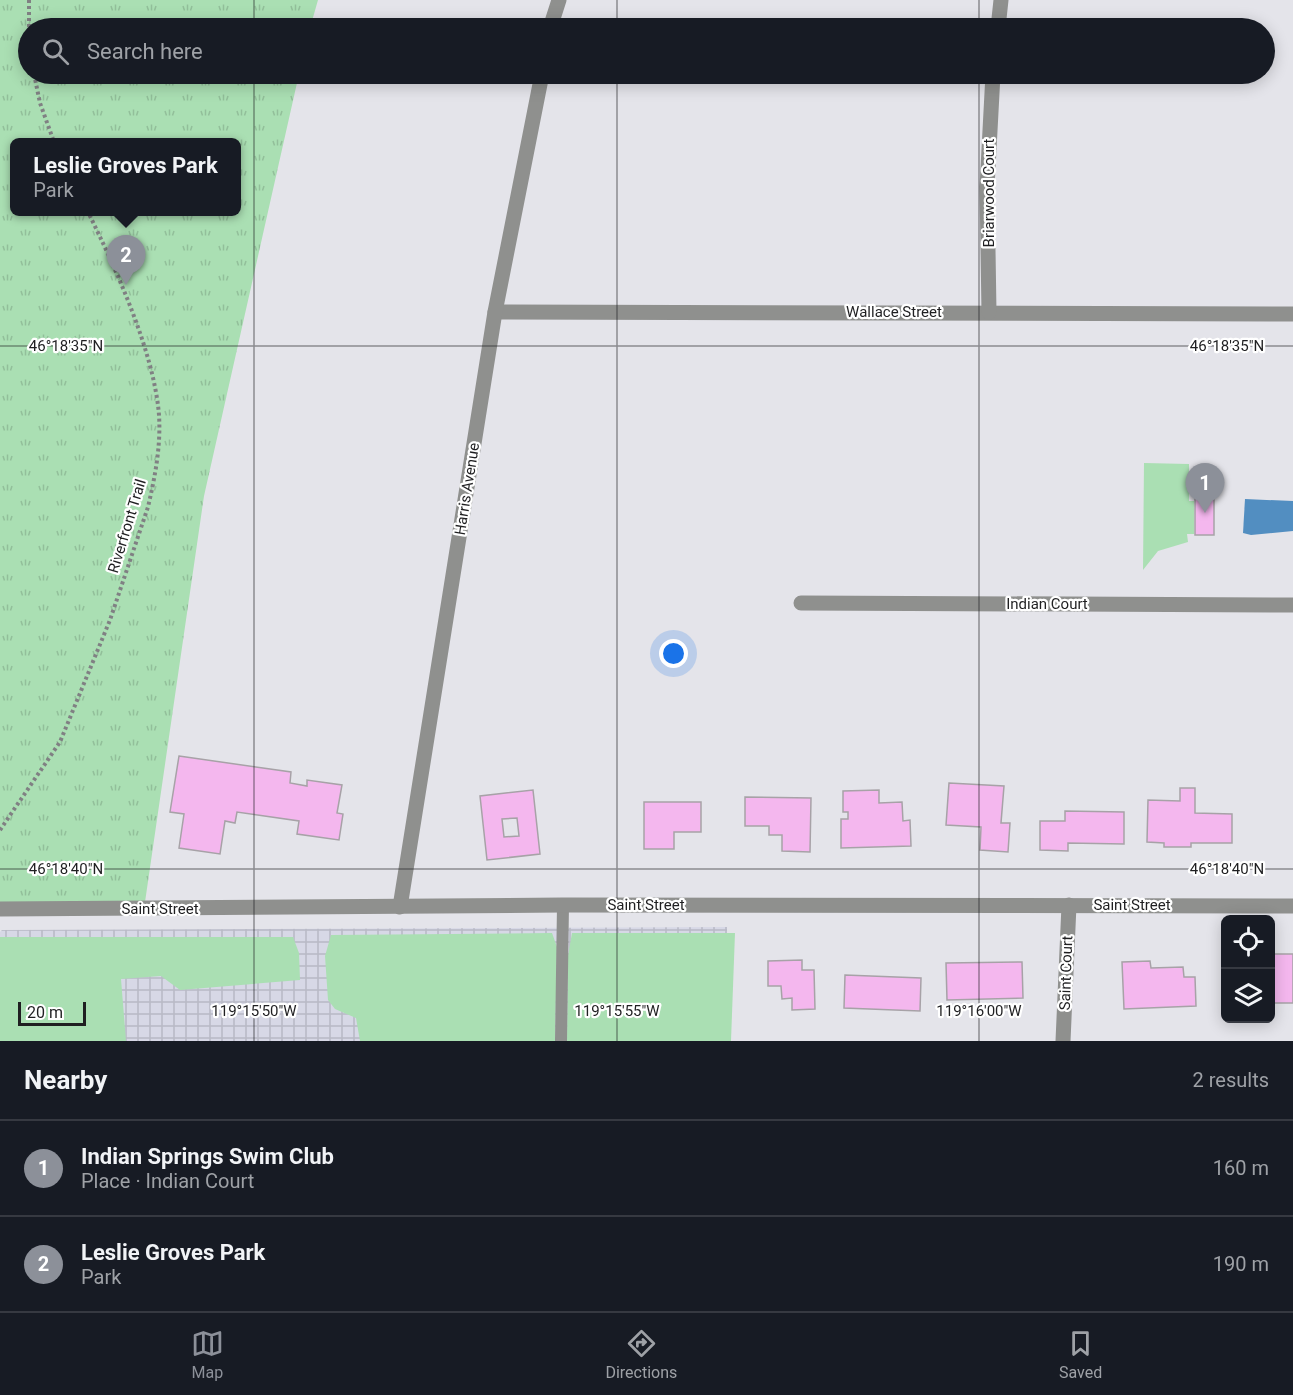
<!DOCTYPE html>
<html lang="en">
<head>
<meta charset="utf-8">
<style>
	:root { --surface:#171b24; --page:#20242c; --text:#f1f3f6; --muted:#9ea1a6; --line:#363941; --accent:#8c9099 }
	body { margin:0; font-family:Roboto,sans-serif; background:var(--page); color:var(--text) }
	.controls { position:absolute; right:18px; bottom:18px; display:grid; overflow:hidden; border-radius:9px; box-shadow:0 3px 15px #0003 }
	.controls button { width:54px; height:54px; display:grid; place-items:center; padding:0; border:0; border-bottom:2px solid var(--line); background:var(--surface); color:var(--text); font:30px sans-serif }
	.scale { position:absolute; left:18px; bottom:15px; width:68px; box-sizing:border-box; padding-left:6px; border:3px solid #1f1f21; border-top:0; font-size:16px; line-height:21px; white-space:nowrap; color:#1f1f21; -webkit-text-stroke:4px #fff; paint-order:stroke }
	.you { position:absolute; left:674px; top:654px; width:21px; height:21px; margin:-15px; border:4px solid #fff; border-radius:50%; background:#1a73e8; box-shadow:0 0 0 9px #1a73e833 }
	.badge { display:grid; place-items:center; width:39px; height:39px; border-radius:50%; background:var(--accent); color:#fff; font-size:20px; font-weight:700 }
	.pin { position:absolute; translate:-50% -50px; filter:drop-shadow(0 2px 3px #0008) }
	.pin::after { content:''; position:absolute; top:32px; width:21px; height:18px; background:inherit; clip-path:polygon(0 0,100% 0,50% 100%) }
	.popup { position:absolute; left:10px; top:138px; width:231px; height:78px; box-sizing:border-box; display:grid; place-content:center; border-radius:9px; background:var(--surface); filter:drop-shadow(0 2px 4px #0005); font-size:20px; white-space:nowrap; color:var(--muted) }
	.popup b { font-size:22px; color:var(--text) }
	.popup::after { content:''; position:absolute; left:50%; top:100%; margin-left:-12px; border:12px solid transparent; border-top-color:var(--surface) }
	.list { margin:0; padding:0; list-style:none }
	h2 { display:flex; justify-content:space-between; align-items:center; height:78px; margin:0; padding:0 24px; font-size:26px }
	h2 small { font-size:20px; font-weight:400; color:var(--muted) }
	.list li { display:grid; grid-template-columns:39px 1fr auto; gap:18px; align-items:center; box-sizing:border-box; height:96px; padding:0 24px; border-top:2px solid var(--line) }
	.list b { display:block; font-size:22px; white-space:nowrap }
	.list p { margin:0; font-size:20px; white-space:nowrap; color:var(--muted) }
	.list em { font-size:20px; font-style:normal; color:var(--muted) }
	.icon { flex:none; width:33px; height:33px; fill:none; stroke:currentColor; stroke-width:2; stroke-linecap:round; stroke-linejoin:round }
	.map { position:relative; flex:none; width:1293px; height:1041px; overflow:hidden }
	.search { position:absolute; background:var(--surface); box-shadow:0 3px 15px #0003; left:18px; right:18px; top:18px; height:66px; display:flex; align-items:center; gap:15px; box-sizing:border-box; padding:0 21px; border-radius:33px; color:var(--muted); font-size:22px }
	.sheet { height:270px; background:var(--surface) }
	nav { display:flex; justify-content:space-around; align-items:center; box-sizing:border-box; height:84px; border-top:2px solid var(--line); background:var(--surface); font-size:16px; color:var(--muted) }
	nav a { display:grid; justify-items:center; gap:3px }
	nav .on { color:var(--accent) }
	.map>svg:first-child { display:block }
	.industrial { fill:url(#industrial-grid) }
	.grass { fill:#aadfb3 }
	.park { fill:url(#park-tufts); fill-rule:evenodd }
	.water { fill:#528ec1 }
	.building { fill:#f4b7ee; stroke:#a7a2a7; stroke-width:1.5; fill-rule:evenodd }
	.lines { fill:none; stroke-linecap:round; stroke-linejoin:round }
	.path { stroke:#808083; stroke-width:4; stroke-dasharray:3 3; stroke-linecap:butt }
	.service { stroke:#8f908e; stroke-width:12 }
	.minor { stroke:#8f908e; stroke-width:15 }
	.tertiary { stroke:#8f908e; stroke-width:15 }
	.ticks { fill:none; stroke:#1f1f21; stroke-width:1.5; stroke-opacity:0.45 }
	.labels { text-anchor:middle; stroke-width:4.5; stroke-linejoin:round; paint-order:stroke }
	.street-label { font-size:15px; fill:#1f1f21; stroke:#fff }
	.ticks-label { font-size:15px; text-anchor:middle; fill:#1f1f21; stroke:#fff; stroke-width:4.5; stroke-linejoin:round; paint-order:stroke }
</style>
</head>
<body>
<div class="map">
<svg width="1293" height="1041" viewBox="0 0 1293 1041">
	<defs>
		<pattern id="industrial-grid" width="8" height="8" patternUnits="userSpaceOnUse" patternTransform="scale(1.5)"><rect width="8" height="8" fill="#d7d8e6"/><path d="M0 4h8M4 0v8" fill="none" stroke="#b8b9c5"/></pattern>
		<pattern id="park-tufts" width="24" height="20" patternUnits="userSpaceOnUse" patternTransform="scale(1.5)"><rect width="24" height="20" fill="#aadfb3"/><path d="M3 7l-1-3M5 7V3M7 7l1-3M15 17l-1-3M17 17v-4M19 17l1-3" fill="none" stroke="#92bf9a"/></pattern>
	</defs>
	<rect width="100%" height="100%" fill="#e4e4ea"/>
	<path class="industrial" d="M727 927V1041H0V932L2 930Z"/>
	<g class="grass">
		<path d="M1144 463 1189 464V501H1194V534H1187L1188 542 1158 551 1143 570Z"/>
		<path d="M552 933 557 947 555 1041H360L356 1018 335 1009 328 1000 325 956 331 935Z"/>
		<path d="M572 933H735L731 1041H567L568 956Z"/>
		<path d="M0 937H293L299 953 300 980 180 990 161 976 121 979 126 1041H0Z"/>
	</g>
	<path class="park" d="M0 0H318L310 28H28V74H299L204 496 144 909H0ZM15 142H237V212H15Z"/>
	<path class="water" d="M1245 499 1293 501V531L1251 535 1243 533Z"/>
	<g class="building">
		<rect x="1195" y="491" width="19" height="44"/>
		<path d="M179 756 291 772 290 783 307 786V780L342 785 337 813 343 814 339 840 297 834 299 821 237 812 235 823 225 821 220 854 179 848 184 814 170 812Z"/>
		<path d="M949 783 1004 786 1001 823H1010L1008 852 980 850 981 827 946 825Z"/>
		<path d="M1180 788H1195V813L1232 814V843H1191V847H1164V843L1147 842 1148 800 1180 801Z"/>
		<path d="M533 790 540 854 487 860 480 796ZM517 818 519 836 504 837 502 819Z"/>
		<path d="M879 790V803L902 802 903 821 910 820 911 846 841 848V819H848V812H843V791Z"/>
		<path d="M745 797 811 798 810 852 782 851V835H769V826H745Z"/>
		<path d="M644 802H701V832H674V849H644Z"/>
		<path d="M1065 811 1124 812V844L1068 843V851L1040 850V821H1065Z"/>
		<rect x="1270" y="954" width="23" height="49"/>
		<path d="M802 960V970H814L815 1009 792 1010V998L782 999 781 986H768V961Z"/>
		<path d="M1150 961 1151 968 1183 967 1184 977H1195L1196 1006 1124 1009 1122 962Z"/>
		<path d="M1022 962 1023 998 947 1000 946 963Z"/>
		<path d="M845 975 921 978 920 1011 844 1008Z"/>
	</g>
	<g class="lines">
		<g class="path">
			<path d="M29 0V28"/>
			<path d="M34 74 40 103 54 142"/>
			<path d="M0 830 60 742 110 620 148 507C155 477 161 446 159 415 154 352 116 269 88 212"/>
		</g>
		<path class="service" d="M561 1041 563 905"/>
		<g class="minor">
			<path d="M550 28 559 0"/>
			<path d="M998 28 1001 0"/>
			<path d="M495 312 1293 314"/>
			<path d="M989 312 987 187 993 74"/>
			<path d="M801 603 1293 605"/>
			<path d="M400 907 495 312 542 74"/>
			<path d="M1063 1041 1069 905"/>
		</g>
		<path class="tertiary" d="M0 909 563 905 1293 906"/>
	</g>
	<path class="ticks" d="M254 0V28M617 0V28M979 0V28M254 74V1041M617 74V1041M979 74V1041M0 346H1293M0 869H1293"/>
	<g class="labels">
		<g class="street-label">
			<text transform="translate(989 193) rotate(-90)" y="5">Briarwood Court</text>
			<text x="894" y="317">Wallace Street</text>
			<text transform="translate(467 489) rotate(-81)" y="5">Harris Avenue</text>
			<text transform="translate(127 526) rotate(-73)" y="5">Riverfront Trail</text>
			<text x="1047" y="609">Indian Court</text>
			<text x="646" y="910">Saint Street</text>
			<text x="1132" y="910">Saint Street</text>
			<text x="160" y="914">Saint Street</text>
			<text transform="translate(1066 973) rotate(-88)" y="5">Saint Court</text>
		</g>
	</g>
	<g class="ticks-label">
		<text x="1227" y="351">46°18'35"N</text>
		<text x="66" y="351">46°18'35"N</text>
		<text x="1227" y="874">46°18'40"N</text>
		<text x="66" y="874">46°18'40"N</text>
		<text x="254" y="1016">119°15'50"W</text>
		<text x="617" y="1016">119°15'55"W</text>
		<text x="979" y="1016">119°16'00"W</text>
	</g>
</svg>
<div class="controls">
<button><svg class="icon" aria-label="locate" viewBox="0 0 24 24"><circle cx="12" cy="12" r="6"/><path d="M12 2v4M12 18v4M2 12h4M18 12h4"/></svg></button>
<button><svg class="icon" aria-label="layers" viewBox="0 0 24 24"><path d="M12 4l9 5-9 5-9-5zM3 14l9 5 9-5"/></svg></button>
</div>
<div class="scale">20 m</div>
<div class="you"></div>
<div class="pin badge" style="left:1205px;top:513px">1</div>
<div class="pin badge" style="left:126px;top:285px">2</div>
<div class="popup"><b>Leslie Groves Park</b>Park</div>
<div class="search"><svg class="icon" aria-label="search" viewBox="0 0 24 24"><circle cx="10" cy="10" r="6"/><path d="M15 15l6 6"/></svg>Search here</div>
</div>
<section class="sheet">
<h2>Nearby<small>2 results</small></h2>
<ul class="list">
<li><span class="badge">1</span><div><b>Indian Springs Swim Club</b><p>Place · Indian Court</p></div><em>160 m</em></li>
<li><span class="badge">2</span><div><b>Leslie Groves Park</b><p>Park</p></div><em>190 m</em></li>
</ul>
</section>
<nav>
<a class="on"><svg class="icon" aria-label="map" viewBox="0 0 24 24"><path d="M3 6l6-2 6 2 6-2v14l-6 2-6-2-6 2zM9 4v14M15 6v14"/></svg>Map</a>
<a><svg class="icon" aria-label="directions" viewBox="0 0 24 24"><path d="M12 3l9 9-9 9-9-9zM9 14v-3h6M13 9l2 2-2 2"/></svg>Directions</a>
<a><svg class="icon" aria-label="saved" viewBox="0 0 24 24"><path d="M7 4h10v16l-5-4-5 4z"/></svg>Saved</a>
</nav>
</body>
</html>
